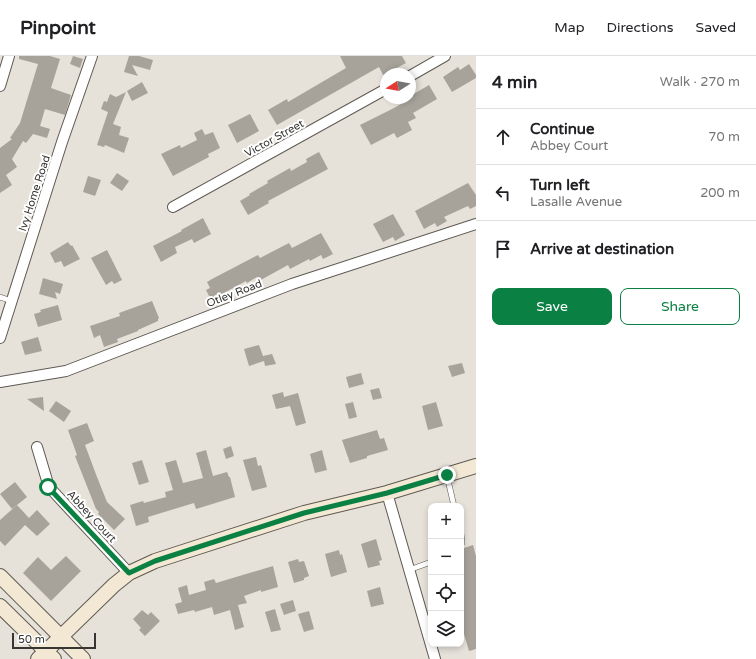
<!DOCTYPE html>
<html lang="en">
<head>
<meta charset="utf-8">
<style>
	:root { --surface:#fff; --page:#f6f6f6; --text:#202124; --muted:#757577; --line:#e0e0e0; --accent:#0b8043 }
	body { margin:0; font-family:"Varela Round",sans-serif; background:var(--page); color:var(--text) }
	.controls { position:absolute; right:12px; bottom:12px; display:grid; overflow:hidden; border-radius:8px; box-shadow:0 2px 6px #0003 }
	.controls button { width:36px; height:36px; display:grid; place-items:center; padding:0; border:0; border-bottom:1px solid var(--line); background:var(--surface); color:var(--text); font:20px sans-serif }
	.compass { position:absolute; left:380px; top:12px; width:36px; height:36px; border-radius:50%; background:var(--surface); box-shadow:0 2px 6px #0003; rotate:259deg }
	.scale { position:absolute; left:12px; bottom:10px; width:84px; box-sizing:border-box; padding-left:4px; border:2px solid #363532; border-top:0; font-size:11px; line-height:14px; white-space:nowrap; color:#363532; -webkit-text-stroke:3px #fff; paint-order:stroke }
	.stop { position:absolute; width:12px; height:12px; margin:-9px; border:3px solid #0b8043; border-radius:50%; background:#fff }
	.stop.end { background:#0b8043; border-color:#fff; box-shadow:0 1px 4px #0008 }
	.list { margin:0; padding:0; list-style:none }
	h2 { display:flex; justify-content:space-between; align-items:center; height:52px; margin:0; padding:0 16px; font-size:17px }
	h2 small { font-size:13px; font-weight:400; color:var(--muted) }
	.list li { display:grid; grid-template-columns:26px 1fr auto; gap:12px; align-items:center; box-sizing:border-box; height:56px; padding:0 16px; border-top:1px solid var(--line) }
	.list b { display:block; font-size:15px; white-space:nowrap }
	.list p { margin:0; font-size:13px; white-space:nowrap; color:var(--muted) }
	.list em { font-size:13px; font-style:normal; color:var(--muted) }
	.actions { display:flex; gap:8px; padding:12px 16px }
	.actions a { flex:1; padding:9px 0; border:1px solid var(--accent); border-radius:8px; text-align:center; font-size:14px; color:var(--accent) }
	.actions .main { background:var(--accent); color:#fff }
	.icon { flex:none; width:22px; height:22px; fill:none; stroke:currentColor; stroke-width:2; stroke-linecap:round; stroke-linejoin:round }
	.map { position:relative; flex:none; width:476px; height:603px; overflow:hidden }
	header { display:flex; align-items:center; gap:24px; box-sizing:border-box; height:56px; padding:0 20px; background:var(--surface); border-bottom:1px solid var(--line) }
	header strong { font-size:19px }
	nav { display:flex; gap:22px; margin-inline-start:auto; font-size:14px }
	main { display:flex }
	aside { flex:1; background:var(--surface) }
	.map>svg:first-child { display:block }
	.building { fill:#a7a39b }
	.lines { fill:none; stroke-linecap:round; stroke-linejoin:round }
	.lane-casing { stroke:#5e5a53; stroke-width:6 }
	.street-casing { stroke:#5e5a53; stroke-width:12 }
	.secondary-casing { stroke:#5e5a53; stroke-width:16 }
	.lane { stroke:#fff; stroke-width:5 }
	.street { stroke:#fff; stroke-width:10 }
	.secondary { stroke:#f3e8d3; stroke-width:14 }
	.route { stroke:#0b8043; stroke-width:5 }
	.labels { text-anchor:middle; stroke-width:4; stroke-linejoin:round; paint-order:stroke }
	.street-label { font-size:11px; fill:#363532; stroke:#fff }
</style>
</head>
<body>
<header>
<strong>Pinpoint</strong>
<nav><a>Map</a><a>Directions</a><a>Saved</a></nav>
</header>
<main>
<div class="map">
<svg width="476" height="603" viewBox="0 0 476 603">
	<rect width="100%" height="100%" fill="#e6e1d9"/>
	<g class="building">
		<path d="M19 0H50L60 3 51 32 71 39 65 59 45 53 40 70 50 73 47 82 33 78 26 87 23 85 12 103 17 111 6 119 12 129 0 137V92L12 83 10 82 20 67 38 8 19 3Z"/>
		<path d="M73 0 83 3 80 12 70 8Z"/>
		<path d="M129 0H139L153 4 150 14 132 9 138 20 124 16Z"/>
		<path d="M340 0H402L406 7 383 19 379 11 277 69 268 54 287 43 288 46 346 12Z"/>
		<path d="M469 8 476 19V22L452 36 443 21 458 11 460 14Z"/>
		<path d="M142 26 148 37 132 45 127 35Z"/>
		<path d="M429 29 437 43 413 57 416 62 408 66 412 74 397 82 394 77 371 89 360 69 394 52 413 41 412 39Z"/>
		<path d="M126 36 113 68 121 71 119 79 129 82 124 97 105 89 104 91 97 89 108 56 101 53 104 45 107 46 110 38 116 41Z"/>
		<path d="M250 58 259 75 237 87 228 69Z"/>
		<path d="M202 73 205 79 213 76 220 92 208 98 209 101 173 120 161 98 180 89 181 92 197 84 194 77Z"/>
		<path d="M319 96 328 113 268 145 269 147 248 159 240 145 250 139 249 138 268 127 267 125 290 112 291 115 307 106 306 103Z"/>
		<path d="M117 117 129 125 122 135 110 127Z"/>
		<path d="M88 120 101 124 95 140 83 136Z"/>
		<path d="M468 127 476 139V150L470 153 468 150 444 161 447 165 437 171 435 167 424 173 415 155Z"/>
		<path d="M393 158 405 179 395 185 393 181 383 186 373 168Z"/>
		<path d="M203 162 211 178 194 187 192 183 175 191 177 197 161 206 153 190 182 175 181 174Z"/>
		<path d="M321 177 333 198 323 203 321 199 310 205 309 203 290 213 288 209 259 225 257 221 247 227 246 225 211 244 206 234 210 232 207 226 212 223 258 199 260 202 289 187 292 192Z"/>
		<path d="M68 186 71 190 72 189 80 203 64 211 61 205 55 207 50 197Z"/>
		<path d="M107 194 122 224 114 228 112 225 106 229 91 202Z"/>
		<path d="M43 222 63 228 60 238 55 236 57 243 39 238Z"/>
		<path d="M152 245 159 262 158 263V265L138 274V275L117 283 118 286 104 291 100 279 94 282 90 270 120 260 119 257Z"/>
		<path d="M58 249 62 264 38 271 34 258 41 256 40 254Z"/>
		<path d="M38 281 42 295 25 299 21 286Z"/>
		<path d="M259 289 263 300 272 298 276 308 265 310 264 305 249 310 244 293Z"/>
		<path d="M462 307 465 317 452 321 448 310Z"/>
		<path d="M361 317 364 328 349 332 346 321Z"/>
		<path d="M379 332 382 342 373 344 370 334Z"/>
		<path d="M283 336 284 341 298 337 306 367 296 370 290 350 276 353 272 339Z"/>
		<path d="M43 341 44 355 27 343Z"/>
		<path d="M56 345 71 355 64 366 49 355Z"/>
		<path d="M353 346 357 361 349 363 345 348Z"/>
		<path d="M436 346 443 370 428 374 422 350Z"/>
		<path d="M87 367 94 385 85 389 97 421 107 446 125 463 114 474 98 458 99 456 96 453 75 400 77 399 68 374Z"/>
		<path d="M377 374 380 383 384 382 388 394 367 400V402L350 407 342 384Z"/>
		<path d="M231 390 234 400 226 403 223 393Z"/>
		<path d="M206 394 213 420 227 416 229 421H230L235 441 196 453 194 447 148 461 149 466 136 470 130 449 143 445 144 447 166 441 165 436 173 434 165 407 176 404 183 427 203 422 196 397Z"/>
		<path d="M322 394 327 414 315 417 310 398Z"/>
		<path d="M256 401 258 410 261 409 267 431 252 435 243 404Z"/>
		<path d="M142 404 149 426 139 429 132 407Z"/>
		<path d="M15 426 27 441 12 453 0 438Z"/>
		<path d="M17 449 29 462 37 454 50 468 37 480 25 469 5 490 0 485V464Z"/>
		<path d="M376 483 382 504 379 505 380 509 368 512 361 488Z"/>
		<path d="M473 489 476 500V593L469 595 464 578 461 579V493Z"/>
		<path d="M339 494 340 499 342 498 347 516 331 521 325 498Z"/>
		<path d="M66 500 81 515 51 545 23 517 38 501 51 514Z"/>
		<path d="M298 503 299 506 304 505 309 520 304 522V524L294 527 288 506Z"/>
		<path d="M273 510 278 531 261 536V534L244 540 247 547 238 549 244 571 235 574 230 554 214 559 212 551 195 556 194 554 178 558 175 548 182 546 178 532 187 529 189 539 206 534 204 526 214 523 216 527Z"/>
		<path d="M380 531 384 548 371 551 367 535Z"/>
		<path d="M293 544 296 555 284 559 280 548Z"/>
		<path d="M275 553 281 574 271 576 265 556Z"/>
		<path d="M142 554 148 559 151 556 160 565 145 580 139 574 141 572 133 563Z"/>
		<path d="M309 555 314 573 304 576 298 558Z"/>
	</g>
	<g class="lines">
		<defs>
			<g id="lane">
				<path d="M0 241 12 245"/>
				<path d="M447 420 454 450"/>
				<path d="M461 477 462 487 461 488"/>
				<path d="M409 514 431 506"/>
			</g>
			<g id="street">
				<path d="M410 20 445 0"/>
				<path d="M0 30 9 0"/>
				<path d="M173 151 386 33"/>
				<path d="M0 282 62 86 92 0"/>
				<path d="M0 326 66 315 292 228 476 168"/>
				<path d="M37 391 49 431 129 517"/>
				<path d="M387 437 435 603"/>
			</g>
			<g id="secondary">
				<path d="M0 520 83 603"/>
				<path d="M0 550 54 603"/>
				<path d="M38 603 114 529 129 517 155 505 304 457 387 437 476 410"/>
			</g>
		</defs>
		<use href="#lane" class="lane-casing"/>
		<use href="#street" class="street-casing"/>
		<use href="#secondary" class="secondary-casing"/>
		<use href="#lane" class="lane"/>
		<use href="#street" class="street"/>
		<use href="#secondary" class="secondary"/>
	</g>
	<g class="lines">
		<path class="route" d="M48 431 129 517 155 505 304 457 387 437 447 419"/>
	</g>
	<g class="labels">
		<g class="street-label">
			<text transform="translate(274 82) rotate(-29)" y="4">Victor Street</text>
			<text transform="translate(34 137) rotate(-72)" y="4">Ivy Home Road</text>
			<text transform="translate(234 237) rotate(-21)" y="4">Otley Road</text>
			<text transform="translate(92 460) rotate(47)" y="4">Abbey Court</text>
		</g>
	</g>
</svg>
<div class="controls">
<button>+</button>
<button>−</button>
<button><svg class="icon" aria-label="locate" viewBox="0 0 24 24"><circle cx="12" cy="12" r="6"/><path d="M12 2v4M12 18v4M2 12h4M18 12h4"/></svg></button>
<button><svg class="icon" aria-label="layers" viewBox="0 0 24 24"><path d="M12 4l9 5-9 5-9-5zM3 14l9 5 9-5"/></svg></button>
</div>
<svg class="compass" viewBox="-18 -18 36 36"><path d="M0-13l5 13h-10z" fill="#e53935"/><path d="M0 13l5-13h-10z" fill="#757577"/></svg>
<div class="scale">50 m</div>
<div class="stop" style="left:48px;top:431px"></div>
<div class="stop end" style="left:447px;top:419px"></div>
</div>
<aside>
<h2>4 min<small>Walk · 270 m</small></h2>
<ul class="list">
<li><svg class="icon" aria-label="ahead" viewBox="0 0 24 24"><path d="M12 20V5M6 11l6-6 6 6"/></svg><div><b>Continue</b><p>Abbey Court</p></div><em>70 m</em></li>
<li><svg class="icon" aria-label="left" viewBox="0 0 24 24"><path d="M17 20v-9H6M10 6l-5 5 5 5"/></svg><div><b>Turn left</b><p>Lasalle Avenue</p></div><em>200 m</em></li>
<li><svg class="icon" aria-label="arrive" viewBox="0 0 24 24"><path d="M6 21V4h12l-3 4 3 4H6"/></svg><div><b>Arrive at destination</b></div></li>
</ul>
<div class="actions"><a class="main">Save</a><a>Share</a></div>
</aside>
</main>
</body>
</html>
